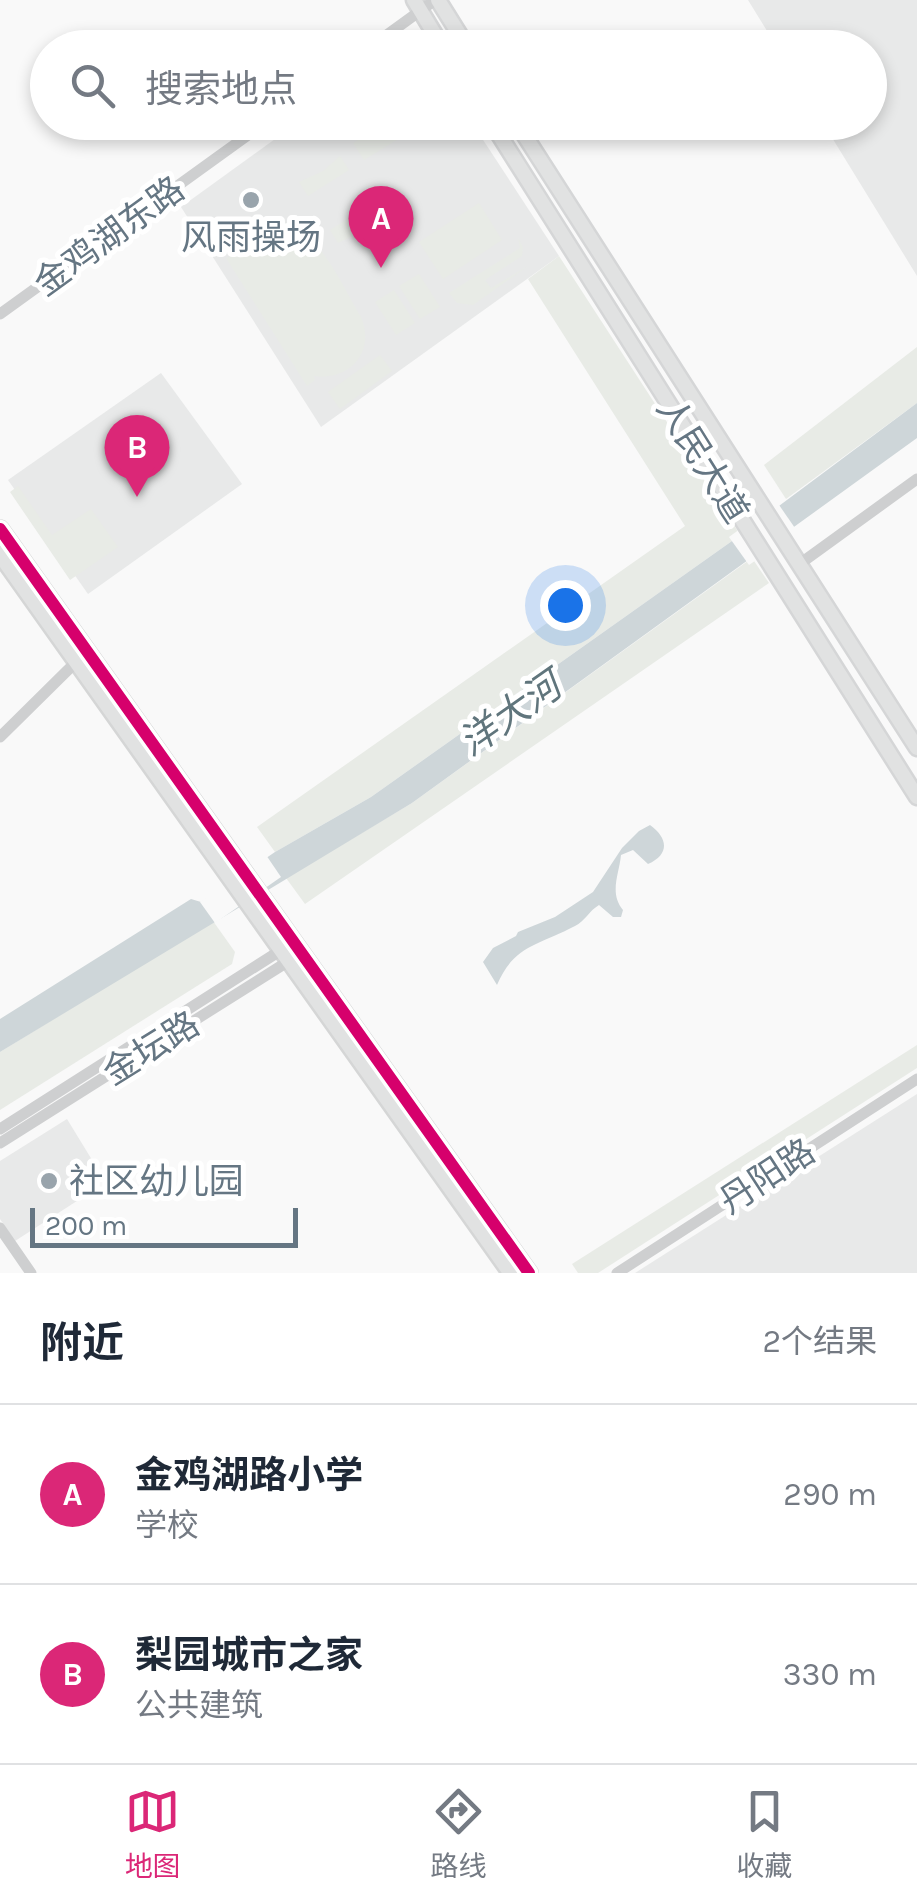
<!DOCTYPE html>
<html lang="zh">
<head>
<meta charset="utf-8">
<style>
	:root { --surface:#fff; --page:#f2f2f3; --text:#1f2937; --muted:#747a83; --line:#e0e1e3; --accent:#db2777 }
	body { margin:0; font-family:Karla,"Noto Sans SC",sans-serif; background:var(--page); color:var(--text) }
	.scale { position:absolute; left:30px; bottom:25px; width:268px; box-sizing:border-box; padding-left:10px; border:5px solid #657683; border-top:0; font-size:28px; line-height:35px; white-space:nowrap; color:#657683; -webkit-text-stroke:8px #fff; paint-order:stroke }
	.you { position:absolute; left:565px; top:605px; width:35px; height:35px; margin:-25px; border:8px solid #fff; border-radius:50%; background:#1a73e8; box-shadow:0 0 0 15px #1a73e833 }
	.badge { display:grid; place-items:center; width:65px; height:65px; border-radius:50%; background:var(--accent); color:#fff; font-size:32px; font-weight:700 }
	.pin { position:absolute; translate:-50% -82px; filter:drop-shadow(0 2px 5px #0008) }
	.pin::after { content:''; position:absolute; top:52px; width:35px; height:30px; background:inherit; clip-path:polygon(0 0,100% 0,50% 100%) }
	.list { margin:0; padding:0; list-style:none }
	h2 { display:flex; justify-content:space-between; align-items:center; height:130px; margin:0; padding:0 40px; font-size:42px }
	h2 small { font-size:32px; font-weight:400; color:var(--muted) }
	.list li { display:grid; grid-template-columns:65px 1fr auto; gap:30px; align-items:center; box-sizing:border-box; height:180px; padding:0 40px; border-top:2px solid var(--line) }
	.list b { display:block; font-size:38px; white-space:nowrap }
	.list p { margin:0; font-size:32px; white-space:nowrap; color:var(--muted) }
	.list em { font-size:32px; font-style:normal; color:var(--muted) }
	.icon { flex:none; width:55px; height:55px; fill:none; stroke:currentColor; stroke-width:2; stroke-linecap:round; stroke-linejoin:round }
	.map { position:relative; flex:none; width:917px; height:1273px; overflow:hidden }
	.search { position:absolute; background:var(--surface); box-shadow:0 5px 15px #0003; left:30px; right:30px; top:30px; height:110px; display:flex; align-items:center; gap:25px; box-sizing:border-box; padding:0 35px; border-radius:55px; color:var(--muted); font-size:38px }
	.sheet { height:490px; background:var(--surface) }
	nav { display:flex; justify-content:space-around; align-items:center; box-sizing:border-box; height:140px; border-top:2px solid var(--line); background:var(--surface); font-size:28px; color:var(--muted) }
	nav a { display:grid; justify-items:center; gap:5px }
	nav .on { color:var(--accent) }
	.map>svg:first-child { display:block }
	.built { fill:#e8e9e9 }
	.green { fill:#e8ebe6 }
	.water { fill:#ced6d9 }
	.pier { fill:#f9f9f9 }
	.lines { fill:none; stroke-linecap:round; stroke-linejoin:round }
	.major-casing { stroke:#d5d6d7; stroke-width:19 }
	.highway-casing { stroke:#d5d6d6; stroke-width:20 }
	.minor { stroke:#cecfd0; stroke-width:11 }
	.major { stroke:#e1e2e2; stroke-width:14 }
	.highway { stroke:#e1e2e2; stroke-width:15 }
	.cycleway-casing { stroke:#fff; stroke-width:19 }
	.cycleway { stroke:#d6006c; stroke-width:12 }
	.poi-dot { fill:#99a4ac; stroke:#fff; stroke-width:4 }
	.labels { text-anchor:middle; stroke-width:10; stroke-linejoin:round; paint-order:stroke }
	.street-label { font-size:35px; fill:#657683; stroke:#fff }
	.poi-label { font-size:35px; fill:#657683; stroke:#fff }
	.water-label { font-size:38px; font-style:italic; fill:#60757c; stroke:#fff }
</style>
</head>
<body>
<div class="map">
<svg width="917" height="1273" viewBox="0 0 917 1273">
	<rect width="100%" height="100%" fill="#f9f9f9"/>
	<g class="built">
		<path d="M748 0H917V276L823 123 870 122V48L777 47Z"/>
		<path d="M297 123H472L559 256 321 427 181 207Z"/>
		<path d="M161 373 242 484 88 594 8 480Z"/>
		<path d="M917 1094V1273H635Z"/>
		<path d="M67 1119 100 1173 97 1188 15 1241 0 1219V1161Z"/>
	</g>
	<g class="green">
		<path d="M386 123H417L413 130 364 160 353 143Z"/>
		<path d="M340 156 349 170 308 196 299 182 323 171Z"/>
		<path d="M479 203 502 240 443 279 419 242Z"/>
		<path d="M371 204 380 217 359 233 338 243 330 230Z"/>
		<path d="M273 220C317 223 340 283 361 317 376 352 349 381 314 376L315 380 307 386 226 258 236 254 249 231Z"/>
		<path d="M518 238 523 247 522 256 485 280 491 288 528 266 473 305 457 303 449 293 520 248Z"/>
		<path d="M559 256 739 533 732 541 371 797 275 852 257 827 685 526 528 279Z"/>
		<path d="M419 274 440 307 420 319 399 286Z"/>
		<path d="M394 290 415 323 396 335 375 302Z"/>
		<path d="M917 347V403L786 499 764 465Z"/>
		<path d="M380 355 392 371 340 409 328 392Z"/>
		<path d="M18 486 52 535 91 509 118 547 70 580 10 492Z"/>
		<path d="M752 558 769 583 305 904 286 878 412 803Z"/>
		<path d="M213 921 235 952 232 964 0 1110V1052Z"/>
		<path d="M917 1045V1068L598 1273H578L572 1264Z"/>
	</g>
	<g class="water">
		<path d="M917 403V438L412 803 0 1052V1019L191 899 201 902 275 852 371 797 732 541Z"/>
		<path d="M650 825C668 838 670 854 648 864L633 850 621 855C619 875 609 893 623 910L621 917H613L599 905C589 911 585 921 575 926 537 946 514 945 497 985L483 962 493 948 516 936 518 932 555 917 593 892 622 848 639 831Z"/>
	</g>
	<g class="pier">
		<path d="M777 502 797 531 749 565 729 537Z"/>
		<path d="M266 855 281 877 215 923 200 902Z"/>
	</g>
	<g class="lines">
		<defs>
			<g id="major">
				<path d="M414 0 443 48"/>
				<path d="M438 0 468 48"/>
				<path d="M491 122 917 797"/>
				<path d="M516 122 917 748"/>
			</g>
			<g id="highway">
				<path d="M0 529 529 1273"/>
				<path d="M0 554 511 1273"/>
			</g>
		</defs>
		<use href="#major" class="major-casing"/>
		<use href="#highway" class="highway-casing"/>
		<g class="minor">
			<path d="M369 48 435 0"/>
			<path d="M0 314 266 122"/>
			<path d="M801 563 917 479"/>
			<path d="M0 737 79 659"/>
			<path d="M0 1129 286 947"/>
			<path d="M0 1143 292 959"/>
			<path d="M0 1228 31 1273"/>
			<path d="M617 1273 917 1079"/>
		</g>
		<use href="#major" class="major"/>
		<use href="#highway" class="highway"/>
		<defs>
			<path id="cycleway" d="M0 529 529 1273"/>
		</defs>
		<use href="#cycleway" class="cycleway-casing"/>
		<use href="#cycleway" class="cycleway"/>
	</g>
	<g class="poi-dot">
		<circle cx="251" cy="200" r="10"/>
		<circle cx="49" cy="1181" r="10"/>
	</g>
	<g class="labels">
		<g class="street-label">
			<text transform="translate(109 236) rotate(-36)" y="12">金鸡湖东路</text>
			<text transform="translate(703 460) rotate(58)" y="12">人民大道</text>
			<text transform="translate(151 1048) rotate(-32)" y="12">金坛路</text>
			<text transform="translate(767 1176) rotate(-33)" y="12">丹阳路</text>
		</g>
		<g class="poi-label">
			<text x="251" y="249">风雨操场</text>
			<text x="69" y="1193" text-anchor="start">社区幼儿园</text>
		</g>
		<g class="water-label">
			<text transform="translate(510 714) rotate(-35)" y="13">洋大河</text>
		</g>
	</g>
</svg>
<div class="scale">200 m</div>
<div class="you"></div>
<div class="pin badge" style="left:381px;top:268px">A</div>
<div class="pin badge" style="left:137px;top:497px">B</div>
<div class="search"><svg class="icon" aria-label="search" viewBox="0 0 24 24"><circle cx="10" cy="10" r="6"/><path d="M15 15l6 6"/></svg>搜索地点</div>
</div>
<section class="sheet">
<h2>附近<small>2个结果</small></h2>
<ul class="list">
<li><span class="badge">A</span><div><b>金鸡湖路小学</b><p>学校</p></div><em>290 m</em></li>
<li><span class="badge">B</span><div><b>梨园城市之家</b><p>公共建筑</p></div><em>330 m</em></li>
</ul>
</section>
<nav>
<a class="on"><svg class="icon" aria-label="map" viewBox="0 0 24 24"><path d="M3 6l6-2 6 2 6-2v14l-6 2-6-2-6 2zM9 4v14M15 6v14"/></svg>地图</a>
<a><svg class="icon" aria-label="directions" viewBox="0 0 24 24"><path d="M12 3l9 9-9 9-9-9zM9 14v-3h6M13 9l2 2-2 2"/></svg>路线</a>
<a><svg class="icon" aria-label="saved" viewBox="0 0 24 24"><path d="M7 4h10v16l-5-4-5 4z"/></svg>收藏</a>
</nav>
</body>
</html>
